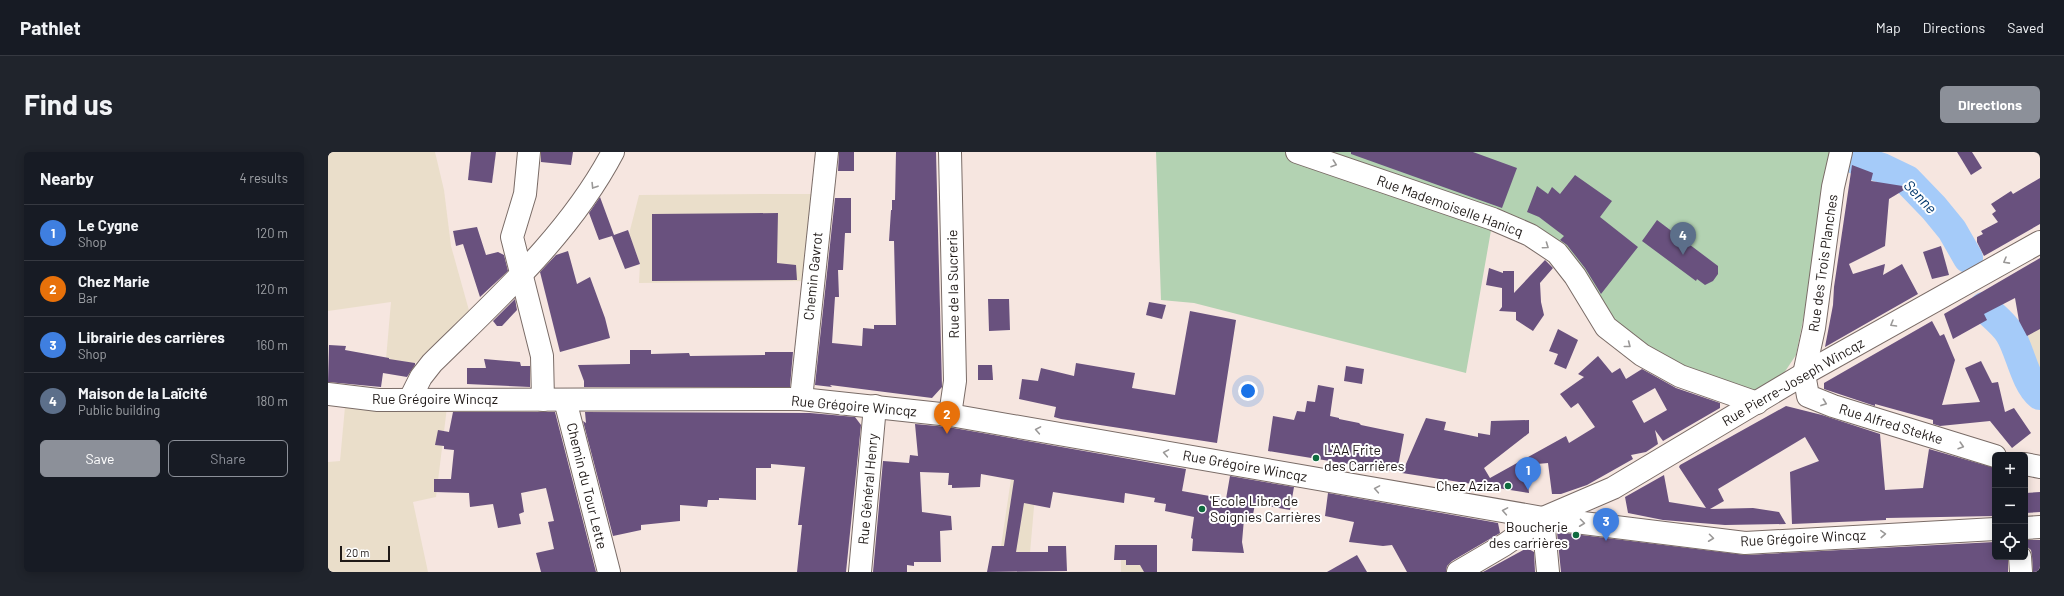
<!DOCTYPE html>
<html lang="en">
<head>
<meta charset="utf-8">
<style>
	:root { --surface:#171b24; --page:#20242c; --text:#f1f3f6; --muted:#9ea1a6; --line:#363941; --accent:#8c9099 }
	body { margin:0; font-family:Barlow,sans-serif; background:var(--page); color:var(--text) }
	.controls { position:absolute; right:12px; bottom:12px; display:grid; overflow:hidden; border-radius:6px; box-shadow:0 2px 10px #0003 }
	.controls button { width:36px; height:36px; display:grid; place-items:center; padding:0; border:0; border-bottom:1px solid var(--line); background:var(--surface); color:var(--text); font:20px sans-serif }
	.scale { position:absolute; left:12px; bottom:10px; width:50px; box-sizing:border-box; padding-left:4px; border:2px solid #1f1917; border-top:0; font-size:11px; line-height:14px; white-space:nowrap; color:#1f1917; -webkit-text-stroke:3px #fff; paint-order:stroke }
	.you { position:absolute; left:920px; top:239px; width:14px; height:14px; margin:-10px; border:3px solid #fff; border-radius:50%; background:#1a73e8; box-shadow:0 0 0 6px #1a73e833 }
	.badge { display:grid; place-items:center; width:26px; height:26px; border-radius:50%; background:var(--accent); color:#fff; font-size:13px; font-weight:700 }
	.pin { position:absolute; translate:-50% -33px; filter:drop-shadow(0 1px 2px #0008) }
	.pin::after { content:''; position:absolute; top:21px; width:14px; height:12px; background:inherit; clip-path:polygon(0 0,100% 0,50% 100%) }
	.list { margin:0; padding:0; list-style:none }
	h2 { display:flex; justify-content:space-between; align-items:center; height:52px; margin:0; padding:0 16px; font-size:17px }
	h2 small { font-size:13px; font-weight:400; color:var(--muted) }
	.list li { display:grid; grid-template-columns:26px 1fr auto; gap:12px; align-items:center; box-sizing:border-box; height:56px; padding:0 16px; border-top:1px solid var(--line) }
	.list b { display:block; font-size:15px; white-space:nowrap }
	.list p { margin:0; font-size:13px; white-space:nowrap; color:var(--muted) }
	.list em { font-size:13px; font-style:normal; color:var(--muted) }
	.actions { display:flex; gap:8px; padding:12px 16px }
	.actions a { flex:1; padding:9px 0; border:1px solid var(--accent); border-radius:6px; text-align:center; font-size:14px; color:var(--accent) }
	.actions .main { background:var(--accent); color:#fff }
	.icon { flex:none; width:22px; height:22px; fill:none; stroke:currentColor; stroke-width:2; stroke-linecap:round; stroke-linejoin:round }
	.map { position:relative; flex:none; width:1712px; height:420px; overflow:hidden; border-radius:6px }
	header { display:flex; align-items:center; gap:24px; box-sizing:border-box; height:56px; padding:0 20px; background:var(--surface); border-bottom:1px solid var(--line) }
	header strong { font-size:19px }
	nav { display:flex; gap:22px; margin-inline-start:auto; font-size:14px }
	.intro { display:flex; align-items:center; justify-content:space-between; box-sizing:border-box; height:96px; padding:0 24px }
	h1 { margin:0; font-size:28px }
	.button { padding:10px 18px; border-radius:6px; background:var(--accent); color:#fff; font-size:14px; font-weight:700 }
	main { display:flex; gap:24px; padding:0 24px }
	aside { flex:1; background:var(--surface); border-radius:6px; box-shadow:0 2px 10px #0003 }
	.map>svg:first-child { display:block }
	.industrial { fill:#eadeca }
	.green { fill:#b3d2b2 }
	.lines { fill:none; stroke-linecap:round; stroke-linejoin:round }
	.river { stroke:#a5cbf9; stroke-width:30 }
	.building { fill:#69517e; fill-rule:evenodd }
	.minor-casing { stroke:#7a6c67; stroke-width:24 }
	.minor { stroke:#fff; stroke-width:22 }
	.oneway { stroke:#9a9897 }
	.poi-dot { fill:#0f6b3f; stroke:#fff; stroke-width:1.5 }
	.labels { text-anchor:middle; stroke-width:4; stroke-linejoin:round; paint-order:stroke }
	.street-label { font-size:14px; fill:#1f1917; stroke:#fff }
	.poi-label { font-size:14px; fill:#1f1917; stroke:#fff; text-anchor:start }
	.water-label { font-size:15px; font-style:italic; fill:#03396e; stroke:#fff }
</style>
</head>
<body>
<header>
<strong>Pathlet</strong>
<nav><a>Map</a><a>Directions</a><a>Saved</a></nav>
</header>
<div class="intro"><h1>Find us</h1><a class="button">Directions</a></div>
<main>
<aside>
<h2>Nearby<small>4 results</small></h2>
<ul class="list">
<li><span class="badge" style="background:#3f7fe0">1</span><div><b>Le Cygne</b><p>Shop</p></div><em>120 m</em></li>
<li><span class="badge" style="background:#e8710a">2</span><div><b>Chez Marie</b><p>Bar</p></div><em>120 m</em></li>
<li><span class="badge" style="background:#3f7fe0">3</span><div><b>Librairie des carrières</b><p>Shop</p></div><em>160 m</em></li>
<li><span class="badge" style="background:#5c6f8a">4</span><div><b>Maison de la Laïcité</b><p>Public building</p></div><em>180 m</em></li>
</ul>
<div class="actions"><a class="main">Save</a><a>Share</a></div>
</aside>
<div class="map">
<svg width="1712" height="420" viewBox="0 0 1712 420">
	<rect width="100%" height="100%" fill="#f6e6e0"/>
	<g class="industrial">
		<path d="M0 0H107L116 38 123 94 142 162 87 211 58 207 63 150 0 159Z"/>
		<path d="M445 42H487L479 129 311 131 312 112 301 82 311 43Z"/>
		<path d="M1712 162V223L1706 214 1695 171Z"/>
		<path d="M18 244 120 247 108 345 85 350 100 420H0V310L12 309Z"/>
		<path d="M719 294 706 355 702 401H672L683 327Z"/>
		<path d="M793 401 825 420H793Z"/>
	</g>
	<path class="green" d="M828 0H1509L1468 203 1450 230 1420 246 1340 216 1285 175 1240 105 1165 67 1138 221 866 151 833 148Z"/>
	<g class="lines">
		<g class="river">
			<path d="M1527 7 1554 16 1579 28 1606 56 1624 78 1640 106"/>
			<path d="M1656 155C1664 163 1676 172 1682 182 1692 198 1697 231 1712 243"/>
		</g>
	</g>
	<g class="building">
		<path d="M143 0H168L164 31 140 28Z"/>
		<path d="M213 0H245L243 13 213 10Z"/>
		<path d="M511 0H526V19H510Z"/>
		<path d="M568 0H608L614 235 604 246 502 233 504 235 487 233 507 46H523V81H517L515 118H510L511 145H507L504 191 534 194 535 176 546 177V173H568L566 89H561L563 58H564V48H567Z"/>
		<path d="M1023 0H1145L1189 16 1174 56 1023 2Z"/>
		<path d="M1629 0H1644L1654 16 1643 23Z"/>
		<path d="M1524 13 1545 21 1543 29 1581 35 1561 47 1557 94 1521 112 1525 122 1557 112 1555 123 1574 112 1590 142 1497 195 1505 153 1506 135Z"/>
		<path d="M1247 23 1284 49 1272 65 1310 95 1273 142 1257 116 1239 93 1232 88 1236 84 1211 65 1199 60 1209 34 1220 42 1224 35 1232 42Z"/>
		<path d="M1712 26V72L1656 104 1649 90V85L1655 82 1653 79 1670 70 1664 62 1668 59 1663 52 1683 39 1685 42Z"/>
		<path d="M272 45 286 83 300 78 312 112 297 117 284 84 271 88 261 61Z"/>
		<path d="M450 61 449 111 468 113 469 128 324 129V62Z"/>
		<path d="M1329 68 1390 114V122L1385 129 1377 133 1369 127 1368 129 1314 89Z"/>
		<path d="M149 75 158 103 170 100 176 103 180 119 152 145 135 92 128 94 125 79Z"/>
		<path d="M1613 94 1621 123 1604 127 1595 100Z"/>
		<path d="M240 99 249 132 262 125 277 166 282 186 232 200 212 120 228 103Z"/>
		<path d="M1712 106V177L1699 184 1691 169 1687 146 1656 162 1659 168 1625 187 1616 162Z"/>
		<path d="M1217 108 1225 116 1212 131 1213 150 1216 163 1205 179 1188 168V160L1171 159 1174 155V136L1158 133 1161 116 1175 121V119H1186V141Z"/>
		<path d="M187 147 189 158 174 174H169L165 169Z"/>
		<path d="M660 147H681L682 178 661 179Z"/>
		<path d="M821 150 838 153 834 167 818 163Z"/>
		<path d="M862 159 908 168 889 291 733 267 726 265 728 255 691 247 694 227 710 229 713 216 746 224 748 211 807 221 804 236 847 243Z"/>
		<path d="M1604 169 1612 184 1616 182 1627 208 1614 253 1652 250 1637 216 1653 209 1664 231 1670 230 1677 260 1686 256 1703 281 1684 296 1662 269 1612 274 1605 272V268L1547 252V254L1496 237V231Z"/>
		<path d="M1230 177 1250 188 1238 217 1226 212 1230 202 1221 199Z"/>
		<path d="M1 193 18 194 17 198 61 206V207L87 211V213L79 225 55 221 53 235 0 230Z"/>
		<path d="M302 198H323V202L361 201 362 204 437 203V200H465L462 235H256V229L250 213 302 212Z"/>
		<path d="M1270 204 1284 221 1292 216 1298 227 1314 217 1348 236 1392 251V256L1335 289 1327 278 1330 292 1318 300 1303 303 1305 307 1259 333 1233 342H1224L1220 311 1198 313 1201 341 1074 321 1098 266 1118 270 1116 278 1150 285V281L1162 283 1163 269 1201 268V281L1156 316 1162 326 1238 284 1241 291 1267 275 1250 251 1243 256 1232 242 1256 225 1250 222ZM1327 236 1339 258 1316 271 1304 249Z"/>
		<path d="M156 207 192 210 193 214H202V235L139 232V216H158Z"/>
		<path d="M650 213H664L665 228H650Z"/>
		<path d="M1018 214 1036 217 1034 232 1016 229Z"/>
		<path d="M990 233 1006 236 1002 264 1011 266V267L1031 271 1033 273 1076 282 1069 320 940 299 945 264 966 268 969 259 977 260 979 249 987 250Z"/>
		<path d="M1458 254 1494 263 1552 282 1557 338 1595 336 1601 297 1667 316V364L1558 366V368L1464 372 1462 320 1491 309 1477 285 1390 337 1396 349 1382 357 1425 356 1451 360 1458 372 1397 373 1335 368 1300 361 1297 345 1336 323 1341 350 1378 356 1351 315 1352 313Z"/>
		<path d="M125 260H227L268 420H213L208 401 226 397 220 370 226 369 218 336 193 341 196 360 191 362 193 372 170 376 165 352 142 355 141 341 106 340V327H123L126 298 116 297V294L107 293 110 278 121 280Z"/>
		<path d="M257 260 482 261 527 265 533 273 518 420H469L474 373H470L477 315 443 312V316H428V348L391 346V348H380L379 355 352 353V369L313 373V378L285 384 255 269 258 271Z"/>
		<path d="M587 272 620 275 858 317 854 339 898 347 902 324 966 335 962 358 927 352 924 368 916 367 914 390 916 401 864 399 865 387 863 386 866 365 837 359 838 352 826 350 827 346 797 341 796 351 725 340 722 356 696 351 688 400H720V394H738L739 419 659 420 664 394H676L686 328 653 322 652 335 624 336V333H620L621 321 592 320 594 360 623 364 624 378 612 379 613 410H586V414L579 413V420H545L555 309 581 311 582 303 590 304Z"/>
		<path d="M1712 340V360L1697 361V341Z"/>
		<path d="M1000 341 1170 371 1172 381 1124 409 1119 414 1118 420H1079L1064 393 1055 394 1021 390 1026 370 997 364Z"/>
		<path d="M1229 380 1418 403 1667 390V405H1680V420H1233Z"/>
		<path d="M1699 388H1712V420H1705L1704 404 1703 398 1698 394Z"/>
		<path d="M787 393H829V420H816L812 413H798V408H786Z"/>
		<path d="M1199 396 1206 400 1207 420H1155Z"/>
		<path d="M1029 403 1039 420H999Z"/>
	</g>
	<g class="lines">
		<defs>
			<g id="minor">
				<path d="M201 0 197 42 184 85 214 204 215 248"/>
				<path d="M969 0 1165 67 1202 83 1229 101 1247 124 1278 175 1314 203 1352 224 1429 251"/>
				<path d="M1513 0 1505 35 1486 176 1476 222 1480 244 1505 254 1667 304"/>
				<path d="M0 242 50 248 473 247 622 263 1215 366 1417 391 1667 377"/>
				<path d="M82 247 93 225 104 211C170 146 242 82 285 0"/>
				<path d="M473 247 499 0"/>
				<path d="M237 248 281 420"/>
				<path d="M622 263 627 229 622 0"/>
				<path d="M1697 312 1712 315"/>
				<path d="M1215 366 1220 420"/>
				<path d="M1697 376 1712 375"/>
				<path d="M1692 405 1693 420"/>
				<path d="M532 420 547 254"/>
				<path d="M1130 420 1176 393 1215 366 1285 336 1476 222 1712 90"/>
			</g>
		</defs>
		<use href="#minor" class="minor-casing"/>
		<use href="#minor" class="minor"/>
	</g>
	<defs><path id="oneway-chevron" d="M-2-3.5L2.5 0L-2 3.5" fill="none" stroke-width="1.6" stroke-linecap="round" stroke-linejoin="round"/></defs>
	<g class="oneway">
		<use href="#oneway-chevron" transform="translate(1006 12) rotate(19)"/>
		<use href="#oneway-chevron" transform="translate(266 34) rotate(122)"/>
		<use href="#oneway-chevron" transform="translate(1218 94) rotate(35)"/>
		<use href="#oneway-chevron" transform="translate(1678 109) rotate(151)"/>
		<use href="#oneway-chevron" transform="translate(1565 172) rotate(150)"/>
		<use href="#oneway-chevron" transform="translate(1300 193) rotate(38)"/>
		<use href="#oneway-chevron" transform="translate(1496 251) rotate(20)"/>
		<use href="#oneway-chevron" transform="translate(710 278) rotate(-170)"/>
		<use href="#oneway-chevron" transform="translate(1633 294) rotate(17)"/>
		<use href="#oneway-chevron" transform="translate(838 301) rotate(-170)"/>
		<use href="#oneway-chevron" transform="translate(1049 337) rotate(-170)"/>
		<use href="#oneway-chevron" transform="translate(1177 359) rotate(-170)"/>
		<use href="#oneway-chevron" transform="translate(1254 371) rotate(7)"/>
		<use href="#oneway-chevron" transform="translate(1555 382) rotate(-3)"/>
		<use href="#oneway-chevron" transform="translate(1383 386) rotate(7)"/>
	</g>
	<g class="poi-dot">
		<circle cx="988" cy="306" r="4"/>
		<circle cx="1180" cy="334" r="4"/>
		<circle cx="874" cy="357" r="4"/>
		<circle cx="1248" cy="383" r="4"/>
	</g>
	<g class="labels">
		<g class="street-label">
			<text transform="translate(1122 54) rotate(20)" y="5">Rue Mademoiselle Hanicq</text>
			<text transform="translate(1495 111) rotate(-82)" y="5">Rue des Trois Planches</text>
			<text transform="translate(485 124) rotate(-84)" y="5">Chemin Gavrot</text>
			<text transform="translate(625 132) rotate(-91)" y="5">Rue de la Sucrerie</text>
			<text transform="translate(1465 230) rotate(-30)" y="5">Rue Pierre-Joseph Wincqz</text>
			<text x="107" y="252">Rue Grégoire Wincqz</text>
			<text transform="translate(526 254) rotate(5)" y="5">Rue Grégoire Wincqz</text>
			<text transform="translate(1563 272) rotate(17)" y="5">Rue Alfred Stekke</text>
			<text transform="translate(917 314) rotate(10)" y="5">Rue Grégoire Wincqz</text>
			<text transform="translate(259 334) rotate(76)" y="5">Chemin du Tour Lette</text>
			<text transform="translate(540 337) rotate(-85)" y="5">Rue Général Henry</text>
			<text transform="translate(1475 386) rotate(-3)" y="5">Rue Grégoire Wincqz</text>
		</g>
		<g class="poi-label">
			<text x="996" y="303">L'AA Frite<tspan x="996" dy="16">des Carrières</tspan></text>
			<text x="1172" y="339" text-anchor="end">Chez Aziza</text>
			<text x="882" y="354">'Ecole Libre de<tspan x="882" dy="16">Soignies Carrières</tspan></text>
			<text x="1240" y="380" text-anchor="end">Boucherie<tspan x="1240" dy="16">des carrières</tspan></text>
		</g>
		<g class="water-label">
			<text transform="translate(1592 45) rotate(46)" y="5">Senne</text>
		</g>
	</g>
</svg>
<div class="controls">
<button>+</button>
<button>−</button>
<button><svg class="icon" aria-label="locate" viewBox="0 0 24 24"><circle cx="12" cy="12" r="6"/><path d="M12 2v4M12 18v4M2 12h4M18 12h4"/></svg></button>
</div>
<div class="scale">20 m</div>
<div class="you"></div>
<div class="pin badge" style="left:1200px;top:338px;background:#3f7fe0">1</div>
<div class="pin badge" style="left:619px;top:282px;background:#e8710a">2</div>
<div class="pin badge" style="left:1278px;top:389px;background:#3f7fe0">3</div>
<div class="pin badge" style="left:1355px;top:103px;background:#5c6f8a">4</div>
</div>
</main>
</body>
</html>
